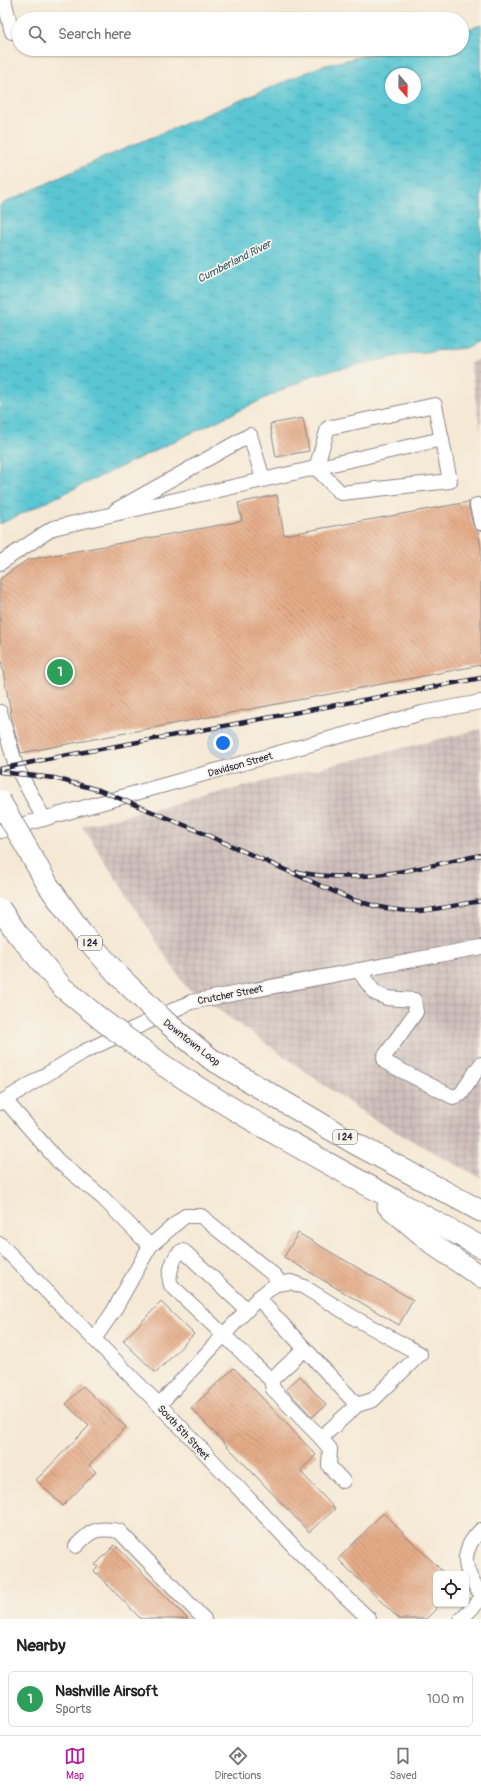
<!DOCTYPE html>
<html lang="en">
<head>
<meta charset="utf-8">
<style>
	:root { --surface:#fff; --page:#f2f2f2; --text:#222; --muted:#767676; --line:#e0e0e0; --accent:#b5179e }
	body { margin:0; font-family:Pangolin,sans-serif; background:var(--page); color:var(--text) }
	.controls { position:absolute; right:12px; bottom:12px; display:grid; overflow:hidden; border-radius:6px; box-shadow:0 1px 3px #0004 }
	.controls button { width:36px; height:36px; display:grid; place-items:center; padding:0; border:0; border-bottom:1px solid var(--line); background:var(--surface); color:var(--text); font:20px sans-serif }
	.compass { position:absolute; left:385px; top:68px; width:36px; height:36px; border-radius:50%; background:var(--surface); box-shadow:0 1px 3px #0004; rotate:160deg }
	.you { position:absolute; left:223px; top:743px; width:14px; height:14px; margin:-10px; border:3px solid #fff; border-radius:50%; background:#1a73e8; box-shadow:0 0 0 6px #1a73e833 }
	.badge { display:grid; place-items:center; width:26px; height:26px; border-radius:50%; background:var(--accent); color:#fff; font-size:13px; font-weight:700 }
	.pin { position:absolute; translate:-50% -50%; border:2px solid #fff; box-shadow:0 1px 4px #0006 }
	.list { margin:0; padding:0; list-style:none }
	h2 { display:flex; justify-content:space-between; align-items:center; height:52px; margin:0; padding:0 16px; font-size:17px }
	h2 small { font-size:13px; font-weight:400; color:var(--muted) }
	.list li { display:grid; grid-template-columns:26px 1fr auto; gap:12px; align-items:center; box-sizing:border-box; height:56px; margin:0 8px 8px; padding:0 8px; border:1px solid var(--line); border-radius:6px }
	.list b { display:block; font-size:15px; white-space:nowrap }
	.list p { margin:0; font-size:13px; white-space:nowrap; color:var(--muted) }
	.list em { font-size:13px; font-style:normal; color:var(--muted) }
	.icon { flex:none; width:22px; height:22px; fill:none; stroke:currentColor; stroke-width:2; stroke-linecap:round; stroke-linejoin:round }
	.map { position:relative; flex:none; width:481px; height:1619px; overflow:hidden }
	.search { position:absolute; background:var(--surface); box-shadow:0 1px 3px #0004; left:12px; right:12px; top:12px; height:44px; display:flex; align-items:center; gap:10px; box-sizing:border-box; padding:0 14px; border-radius:22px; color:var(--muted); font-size:15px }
	.sheet { height:116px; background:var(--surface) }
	nav { display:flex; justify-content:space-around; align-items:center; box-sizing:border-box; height:56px; border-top:1px solid var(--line); background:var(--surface); font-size:11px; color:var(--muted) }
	nav a { display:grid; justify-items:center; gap:2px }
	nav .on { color:var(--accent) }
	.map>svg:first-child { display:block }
	.industrial { fill:url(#industrial-grid) }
	.water { fill:url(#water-ripples); stroke:#3e7487; fill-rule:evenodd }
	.building { fill:url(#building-back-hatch) }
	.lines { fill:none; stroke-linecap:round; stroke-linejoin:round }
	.minor-casing { stroke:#8c8688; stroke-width:16 }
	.highway-casing { stroke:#8c8688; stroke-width:23 }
	.minor { stroke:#fff; stroke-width:14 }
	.highway { stroke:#fff; stroke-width:21 }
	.rail-casing { stroke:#22223b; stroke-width:4.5 }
	.rail { stroke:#f7f3e8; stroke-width:3; stroke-dasharray:9; stroke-linecap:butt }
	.highway-bridge-casing { stroke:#8c8688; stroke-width:23; stroke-linecap:butt }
	.highway-bridge { stroke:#fff; stroke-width:21 }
	.labels { text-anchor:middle; stroke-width:3.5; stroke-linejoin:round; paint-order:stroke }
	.shield { fill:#f7f3e8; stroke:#62616f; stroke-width:1 }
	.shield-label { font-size:9px; font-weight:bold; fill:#22223b }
	.street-label { font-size:10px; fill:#22223b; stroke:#f7f3e8 }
	.water-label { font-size:11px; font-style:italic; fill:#365b70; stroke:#f7f3e8 }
</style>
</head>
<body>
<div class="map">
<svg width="481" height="1619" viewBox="0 0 481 1619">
	<defs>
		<pattern id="industrial-grid" width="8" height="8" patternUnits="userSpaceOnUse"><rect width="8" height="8" fill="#d0c0bc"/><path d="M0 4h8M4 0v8" fill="none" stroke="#b2a5a2"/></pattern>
		<pattern id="water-ripples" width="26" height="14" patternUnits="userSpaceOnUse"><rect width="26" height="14" fill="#5ac6d3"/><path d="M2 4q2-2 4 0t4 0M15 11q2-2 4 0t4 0" fill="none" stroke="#4aa0ac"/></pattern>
		<pattern id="building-back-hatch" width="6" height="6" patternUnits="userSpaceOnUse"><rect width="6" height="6" fill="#e5ac88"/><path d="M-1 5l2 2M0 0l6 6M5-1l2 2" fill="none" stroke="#b98c70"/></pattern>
	</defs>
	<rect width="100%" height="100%" fill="#f7f3e8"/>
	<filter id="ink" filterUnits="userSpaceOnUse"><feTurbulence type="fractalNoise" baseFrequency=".025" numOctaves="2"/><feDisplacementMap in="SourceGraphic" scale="8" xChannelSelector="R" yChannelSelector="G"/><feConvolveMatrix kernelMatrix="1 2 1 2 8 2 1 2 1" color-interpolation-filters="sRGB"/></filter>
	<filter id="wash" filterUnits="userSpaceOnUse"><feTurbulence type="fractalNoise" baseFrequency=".012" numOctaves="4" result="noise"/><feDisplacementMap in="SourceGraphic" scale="16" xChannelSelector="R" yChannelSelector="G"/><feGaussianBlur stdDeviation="0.9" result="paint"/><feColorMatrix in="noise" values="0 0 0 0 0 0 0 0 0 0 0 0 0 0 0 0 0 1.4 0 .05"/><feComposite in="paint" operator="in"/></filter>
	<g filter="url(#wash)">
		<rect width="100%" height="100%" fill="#f5e9d5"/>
		<g class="industrial">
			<path d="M481 358V433L470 363Z"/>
			<path d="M481 729V1178L372 1119 185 986 82 826Z"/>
		</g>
		<path class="water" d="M481 25V340L466 348 412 353 316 374 0 524V205L98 160 322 66 392 49H462V31ZM391 74H415V98H391Z"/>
		<g id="blocks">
			<g class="building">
				<path d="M303 418 309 451 276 457 270 424Z"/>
				<path d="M277 495 284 535 469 502V507L473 525 478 531 481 547V665L21 753 14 730 0 655V579L27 560 242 521 238 503Z"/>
				<path d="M298 1233 413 1300 399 1325 284 1257Z"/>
				<path d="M161 1302 194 1334 156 1373 123 1341Z"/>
				<path d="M234 1368 316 1455 300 1471 335 1509 309 1532 191 1408Z"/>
				<path d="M300 1376 326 1405 312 1417 286 1389Z"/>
				<path d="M83 1386 126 1427 89 1465 96 1472 63 1506 36 1480 89 1426 66 1404Z"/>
				<path d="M383 1513 445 1574H436V1609L426 1619H399L338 1559Z"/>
				<path d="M115 1545 188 1619H141L94 1571 98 1567 95 1565Z"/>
			</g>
		</g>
	</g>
	<g filter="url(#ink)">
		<use href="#blocks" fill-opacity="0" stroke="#8c8688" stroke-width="1"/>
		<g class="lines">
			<defs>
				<g id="minor">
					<path d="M4 0 12 32"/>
					<path d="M435 405 450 481 341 493 316 468 328 428Z"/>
					<path d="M477 505 481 523"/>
					<path d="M116 510 250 435 263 479"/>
					<path d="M0 563 53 528 442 439"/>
					<path d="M0 712 16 766 44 819"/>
					<path d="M0 831 422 713 481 702"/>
					<path d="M358 970 375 993 387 998 414 1000 416 1012 384 1057 385 1062 453 1097 461 1094 481 1064"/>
					<path d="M5 1100 58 1161 103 1198 150 1246 113 1312 94 1339"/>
					<path d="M0 1103 83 1052 191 1002 481 947"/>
					<path d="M0 1244 174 1420 302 1555 369 1619"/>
					<path d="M150 1246 185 1216H201L275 1276 280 1283"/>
					<path d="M247 1310 185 1252 182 1251C173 1255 167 1277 171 1285L271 1380 273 1389 321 1438 357 1405 258 1298"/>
					<path d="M271 1380 305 1349"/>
					<path d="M159 1405 258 1298 276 1284 291 1282 304 1287 353 1317 420 1354 373 1400 357 1405"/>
					<path d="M321 1438 330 1449 329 1466 343 1481"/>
					<path d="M481 1530C459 1551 463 1571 481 1594"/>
					<path d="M76 1546C91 1530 97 1527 119 1531L204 1619"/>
					<path d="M461 1619 481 1599"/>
				</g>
				<g id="highway">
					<path d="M211 1059 354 1143 481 1211"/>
					<path d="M163 1065C265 1132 374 1188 481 1247"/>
					<path d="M388 1206 434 1245 481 1277"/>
				</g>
			</defs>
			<use href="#minor" class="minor-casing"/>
			<use href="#highway" class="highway-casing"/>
			<use href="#minor" class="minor"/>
			<use href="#highway" class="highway"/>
			<defs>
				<g id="rail">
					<path d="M0 769 47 759 481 678"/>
					<path d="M0 772 54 778 99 790 189 827 353 900C374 906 397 912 420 911 440 909 461 904 481 901"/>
					<path d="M297 872C362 885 418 868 481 855"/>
				</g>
			</defs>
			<use href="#rail" class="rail-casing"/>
			<use href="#rail" class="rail"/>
			<defs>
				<g id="highway-bridge">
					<path d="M0 801 48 885 84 936 118 975 166 1022 211 1059"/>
					<path d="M0 909 17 933 62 987 103 1021 163 1065"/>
				</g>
			</defs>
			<use href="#highway-bridge" class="highway-bridge-casing"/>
			<use href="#highway-bridge" class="highway-bridge"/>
		</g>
	</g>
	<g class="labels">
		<g class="shield">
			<rect x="78" y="936" width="24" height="14" rx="3"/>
			<rect x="333" y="1130" width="24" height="14" rx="3"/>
		</g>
		<g class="shield-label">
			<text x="90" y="946">I 24</text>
			<text x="345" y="1140">I 24</text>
		</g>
		<g class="street-label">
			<text transform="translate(240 764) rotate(-16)" y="4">Davidson Street</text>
			<text transform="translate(230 994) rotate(-11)" y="4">Crutcher Street</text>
			<text transform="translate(192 1042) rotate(38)" y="4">Downtown Loop</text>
			<text transform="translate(184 1432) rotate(47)" y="4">South 5th Street</text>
		</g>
		<g class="water-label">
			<text transform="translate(234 261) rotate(-27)" y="4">Cumberland River</text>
		</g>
	</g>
</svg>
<div class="controls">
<button><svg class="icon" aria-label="locate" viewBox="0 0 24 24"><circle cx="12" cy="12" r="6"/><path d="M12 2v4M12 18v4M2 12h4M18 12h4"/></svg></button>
</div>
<svg class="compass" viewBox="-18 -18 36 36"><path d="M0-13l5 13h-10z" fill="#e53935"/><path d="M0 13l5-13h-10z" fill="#767676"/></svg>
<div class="you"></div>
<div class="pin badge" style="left:60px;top:672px;background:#2e9e5b">1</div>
<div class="search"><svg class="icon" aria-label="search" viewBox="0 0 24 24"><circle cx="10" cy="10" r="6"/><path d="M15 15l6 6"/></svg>Search here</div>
</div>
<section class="sheet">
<h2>Nearby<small></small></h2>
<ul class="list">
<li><span class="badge" style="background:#2e9e5b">1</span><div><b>Nashville Airsoft</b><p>Sports</p></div><em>100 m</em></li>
</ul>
</section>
<nav>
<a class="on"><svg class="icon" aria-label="map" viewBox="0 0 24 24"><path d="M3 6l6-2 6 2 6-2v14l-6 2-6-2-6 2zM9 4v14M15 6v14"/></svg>Map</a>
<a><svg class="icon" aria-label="directions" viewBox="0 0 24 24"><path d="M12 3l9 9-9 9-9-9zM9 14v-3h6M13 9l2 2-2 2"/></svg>Directions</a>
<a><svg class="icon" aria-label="saved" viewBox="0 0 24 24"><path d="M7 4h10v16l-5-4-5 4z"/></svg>Saved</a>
</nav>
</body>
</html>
